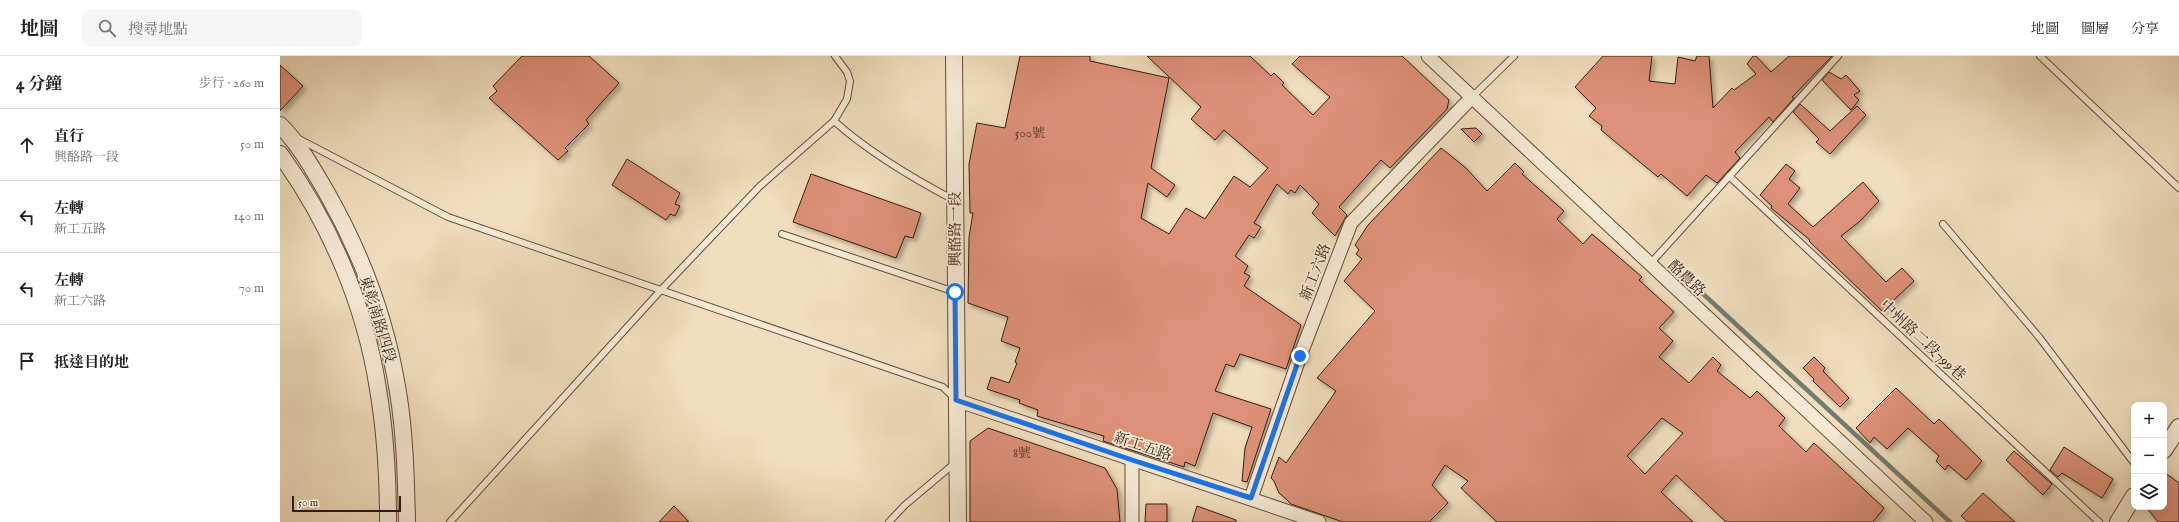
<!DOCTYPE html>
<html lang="zh-TW">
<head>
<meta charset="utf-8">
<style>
	:root { --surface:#fff; --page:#f6f6f6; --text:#202124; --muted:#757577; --line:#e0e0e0 }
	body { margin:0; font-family:"IM FELL English","Noto Serif TC",serif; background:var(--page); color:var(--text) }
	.controls { position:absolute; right:12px; bottom:12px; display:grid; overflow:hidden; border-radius:8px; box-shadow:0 4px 16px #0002 }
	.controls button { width:36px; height:36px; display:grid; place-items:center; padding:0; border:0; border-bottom:1px solid var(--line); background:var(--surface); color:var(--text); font:20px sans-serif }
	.scale { position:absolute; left:12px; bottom:10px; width:109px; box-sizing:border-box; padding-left:4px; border:2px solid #371c10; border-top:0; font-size:11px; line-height:14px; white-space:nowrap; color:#371c10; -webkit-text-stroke:3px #f6ead5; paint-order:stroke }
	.stop { position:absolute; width:12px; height:12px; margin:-9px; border:3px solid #1a73e8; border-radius:50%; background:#fff }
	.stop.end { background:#1a73e8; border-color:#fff; box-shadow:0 1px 4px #0008 }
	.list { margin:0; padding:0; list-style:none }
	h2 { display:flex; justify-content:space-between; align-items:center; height:52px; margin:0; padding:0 16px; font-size:17px }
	h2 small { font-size:13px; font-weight:400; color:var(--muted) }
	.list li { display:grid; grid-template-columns:26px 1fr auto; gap:12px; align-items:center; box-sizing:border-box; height:72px; padding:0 16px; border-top:1px solid var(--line) }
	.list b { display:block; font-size:15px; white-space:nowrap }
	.list p { margin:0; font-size:13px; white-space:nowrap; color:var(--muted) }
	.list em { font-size:13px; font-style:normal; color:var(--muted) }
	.icon { flex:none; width:22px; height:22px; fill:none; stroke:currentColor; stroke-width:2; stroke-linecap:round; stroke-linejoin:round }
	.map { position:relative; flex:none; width:1899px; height:466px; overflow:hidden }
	header { display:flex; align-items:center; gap:24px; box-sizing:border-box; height:56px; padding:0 20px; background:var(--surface); border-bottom:1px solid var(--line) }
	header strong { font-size:19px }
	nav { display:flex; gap:22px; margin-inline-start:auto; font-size:14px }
	.search { width:280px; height:36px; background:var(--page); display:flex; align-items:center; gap:10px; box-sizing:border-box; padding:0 14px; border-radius:8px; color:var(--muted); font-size:15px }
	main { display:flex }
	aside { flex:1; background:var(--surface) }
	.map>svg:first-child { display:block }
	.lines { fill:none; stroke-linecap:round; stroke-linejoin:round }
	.stream { stroke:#737c71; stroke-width:4.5 }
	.building { fill:#dd9178; stroke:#371c10; fill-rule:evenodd; filter:url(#shadow) }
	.service-casing { stroke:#664c3c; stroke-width:8 }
	.minor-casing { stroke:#664c3c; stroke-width:15 }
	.tertiary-casing { stroke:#664c3c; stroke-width:18 }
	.service { stroke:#f6ead5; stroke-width:6 }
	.minor { stroke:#f6ead5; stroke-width:13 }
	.tertiary { stroke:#f6ead5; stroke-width:16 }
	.route { stroke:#1a73e8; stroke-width:5 }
	.labels { text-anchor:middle; stroke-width:3.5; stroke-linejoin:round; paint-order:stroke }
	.number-label { font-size:13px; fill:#60392a }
	.street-label { font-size:15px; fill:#371c10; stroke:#f6ead5 }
</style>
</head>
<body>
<header>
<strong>地圖</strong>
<div class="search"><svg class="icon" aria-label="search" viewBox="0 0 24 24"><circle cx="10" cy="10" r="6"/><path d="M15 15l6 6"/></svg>搜尋地點</div>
<nav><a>地圖</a><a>圖層</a><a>分享</a></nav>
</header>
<main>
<aside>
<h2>4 分鐘<small>步行 · 260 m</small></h2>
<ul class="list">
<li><svg class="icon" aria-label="ahead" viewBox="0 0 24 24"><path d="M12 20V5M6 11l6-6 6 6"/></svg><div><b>直行</b><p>興酪路一段</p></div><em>50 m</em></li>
<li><svg class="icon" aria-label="left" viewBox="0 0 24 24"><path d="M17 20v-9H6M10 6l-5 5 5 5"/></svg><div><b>左轉</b><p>新工五路</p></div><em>140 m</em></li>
<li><svg class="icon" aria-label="left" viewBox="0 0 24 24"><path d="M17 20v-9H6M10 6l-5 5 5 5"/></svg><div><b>左轉</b><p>新工六路</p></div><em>70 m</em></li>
<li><svg class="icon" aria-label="arrive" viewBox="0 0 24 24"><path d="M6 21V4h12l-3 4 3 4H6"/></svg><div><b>抵達目的地</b></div></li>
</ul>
</aside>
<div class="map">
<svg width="1899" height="466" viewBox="0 0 1899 466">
	<defs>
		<filter id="shadow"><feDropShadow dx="3.5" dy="3.5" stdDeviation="2" flood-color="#0004"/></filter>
	</defs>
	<rect width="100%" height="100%" fill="#f1debe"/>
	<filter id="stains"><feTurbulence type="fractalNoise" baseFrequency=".005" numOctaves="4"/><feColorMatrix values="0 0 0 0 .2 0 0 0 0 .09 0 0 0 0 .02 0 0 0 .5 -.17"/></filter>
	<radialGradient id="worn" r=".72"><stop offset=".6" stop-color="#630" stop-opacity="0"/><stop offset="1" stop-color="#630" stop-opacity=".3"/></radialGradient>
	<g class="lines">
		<path class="stream" d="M1394 211 1670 466"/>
	</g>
	<g class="building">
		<path d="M242 0H309L339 27 306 64 309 68 285 92 288 95 278 104 209 42 217 35 213 30Z"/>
		<path d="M740 0H810V5L889 22 871 112 895 129 887 141 868 127 861 162 889 178 906 152 925 163 954 120 970 131 988 112 944 74 935 84 911 63 921 51 867 0H970L991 20 994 17 1004 27 1002 29 1033 59 1050 41 1012 8 1020 0H1122L1169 44 1167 53 1110 112 1101 104 1059 151 1067 159 1055 180 1032 157 1039 148 1020 129 1015 137 1011 134 1008 138 997 128 974 167 981 171 974 182 969 179 955 200 968 210 964 217 970 220 964 230 1021 269 1006 313 960 298 954 311 946 308 935 335 991 353 967 426 962 425 965 392 972 371 933 357 915 410 905 406 904 411 823 385 824 380 757 360 758 354 739 347 740 344 707 333 711 321 729 327 737 307 735 306 740 292 721 285 728 261 688 247 689 181 693 157H690L689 108 697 67 725 72Z"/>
		<path d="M1323 0H1372L1369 25 1395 28 1398 1 1415 5 1417 0H1429L1433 52 1452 32 1454 34 1476 18 1467 8 1473 0H1476L1491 16 1509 0H1552L1512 41 1514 42 1493 66 1489 61 1455 96 1460 102 1437 127 1426 119 1407 140 1381 118 1378 121 1321 74 1322 70 1309 60 1316 52 1295 31Z"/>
		<path d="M0 9 23 30 0 55Z"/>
		<path d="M1549 16 1561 23 1566 19 1580 35 1574 39 1579 44 1571 54 1542 24Z"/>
		<path d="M1520 48 1550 75 1577 50 1586 59 1550 98 1536 86 1539 83 1513 56Z"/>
		<path d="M1196 72 1202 78 1194 86 1181 73Z"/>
		<path d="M1161 92 1186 112 1207 135 1235 107 1244 116 1242 118 1284 155 1277 163 1303 188 1312 178 1362 221 1359 224 1394 256 1379 272 1393 285 1379 301 1409 327 1433 301 1441 309 1437 315 1470 342 1477 335 1505 362 1499 370 1526 396 1534 387 1604 452 1593 466H1446L1396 419 1381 436 1413 466H1217L1181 432 1188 425 1165 409 1152 429 1168 447 1149 466H1063L1011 448 1006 443 999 437 994 425 991 422 999 401 1006 407 1056 335 1037 322 1095 255 1064 225 1082 203 1076 198 1079 194 1075 189 1088 169ZM1382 362 1403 377 1365 418 1347 400Z"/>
		<path d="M347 103 400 137 395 148 400 150 395 160 390 158 386 164 332 129Z"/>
		<path d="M1506 108 1515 115 1509 123 1520 132 1508 148 1533 171 1583 126 1599 145 1579 166 1561 180 1606 226 1622 212 1634 225 1602 255 1529 185 1530 184 1491 152 1492 150 1480 139Z"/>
		<path d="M531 118 641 157 633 182 625 180 616 202 513 166Z"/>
		<path d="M1534 301 1545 312 1543 315 1569 342 1560 351 1533 325 1534 323 1523 312Z"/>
		<path d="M1616 332 1654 368 1659 363 1702 405 1686 424 1668 409 1665 414 1656 405 1659 400 1628 372 1607 393 1594 381 1590 387 1576 372Z"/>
		<path d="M708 372 825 412 837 433 840 466H690V385Z"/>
		<path d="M1784 391 1833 423 1822 442 1782 417 1778 421 1770 414Z"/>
		<path d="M1734 395 1772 428 1763 439 1726 404Z"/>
		<path d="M1884 416 1899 427V466H1878L1866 451H1884Z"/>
		<path d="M1703 437 1735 466H1688L1681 460Z"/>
		<path d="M866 448H887V466H865Z"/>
		<path d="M394 450 409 466H379Z"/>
		<path d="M917 450 956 464V466H912Z"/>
	</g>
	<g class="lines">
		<defs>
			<g id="service">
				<path d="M1760 0 1899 132"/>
				<path d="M1192 41 1234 0"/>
				<path d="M554 65C590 97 632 122 674 144"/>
				<path d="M17 82 168 161 663 331 675 343"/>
				<path d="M1449 120 1819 466"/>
				<path d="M1663 168 1759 281 1854 407"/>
				<path d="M502 178 675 236"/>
				<path d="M1370 208 1558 0"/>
				<path d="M170 466 381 234 480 130 554 65 567 43 570 25 567 16 555 0"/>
				<path d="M609 466 625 449 675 407"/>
			</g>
			<g id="minor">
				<path d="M1148 0 1646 466"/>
				<path d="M676 344 1039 466"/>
				<path d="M852 404V466"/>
				<path d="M971 442 1020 300 1071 167 1192 41"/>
			</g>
			<g id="tertiary">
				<path d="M674 0 678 466"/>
				<path d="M0 69C20 89 34 115 48 139 82 199 107 268 118 336 125 378 126 423 127 466"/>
				<path d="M0 98C50 167 85 249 98 333 105 374 108 425 108 466"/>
				<path d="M1884 394 1899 371"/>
				<path d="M1838 466 1854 440"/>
			</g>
		</defs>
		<use href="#service" class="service-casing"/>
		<use href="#minor" class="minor-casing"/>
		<use href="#tertiary" class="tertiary-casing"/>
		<use href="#service" class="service"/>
		<use href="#minor" class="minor"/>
		<use href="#tertiary" class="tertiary"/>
	</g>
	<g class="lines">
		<path class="route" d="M675 236 676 344 852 404 971 442 1020 300"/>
	</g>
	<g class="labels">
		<g class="number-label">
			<text x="750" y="81">500號</text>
			<text x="742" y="401">8號</text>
		</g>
		<g class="street-label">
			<text transform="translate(675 173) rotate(-90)" y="5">興酪路一段</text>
			<text transform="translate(1035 216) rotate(-69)" y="5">新工六路</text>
			<text transform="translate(1407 222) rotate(43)" y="5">酪農路</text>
			<text transform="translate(98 263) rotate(73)" y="5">東彰南路四段</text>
			<text transform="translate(1643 284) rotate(43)" y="5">中州路二段799巷</text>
			<text transform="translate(863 390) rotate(18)" y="5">新工五路</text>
		</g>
	</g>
	<rect width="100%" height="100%" filter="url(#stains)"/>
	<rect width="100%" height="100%" fill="url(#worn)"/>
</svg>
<div class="controls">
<button>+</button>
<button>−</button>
<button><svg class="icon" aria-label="layers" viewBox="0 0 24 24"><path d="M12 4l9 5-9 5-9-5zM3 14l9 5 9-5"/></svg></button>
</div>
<div class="scale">50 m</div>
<div class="stop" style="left:675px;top:236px"></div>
<div class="stop end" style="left:1020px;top:300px"></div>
</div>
</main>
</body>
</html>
